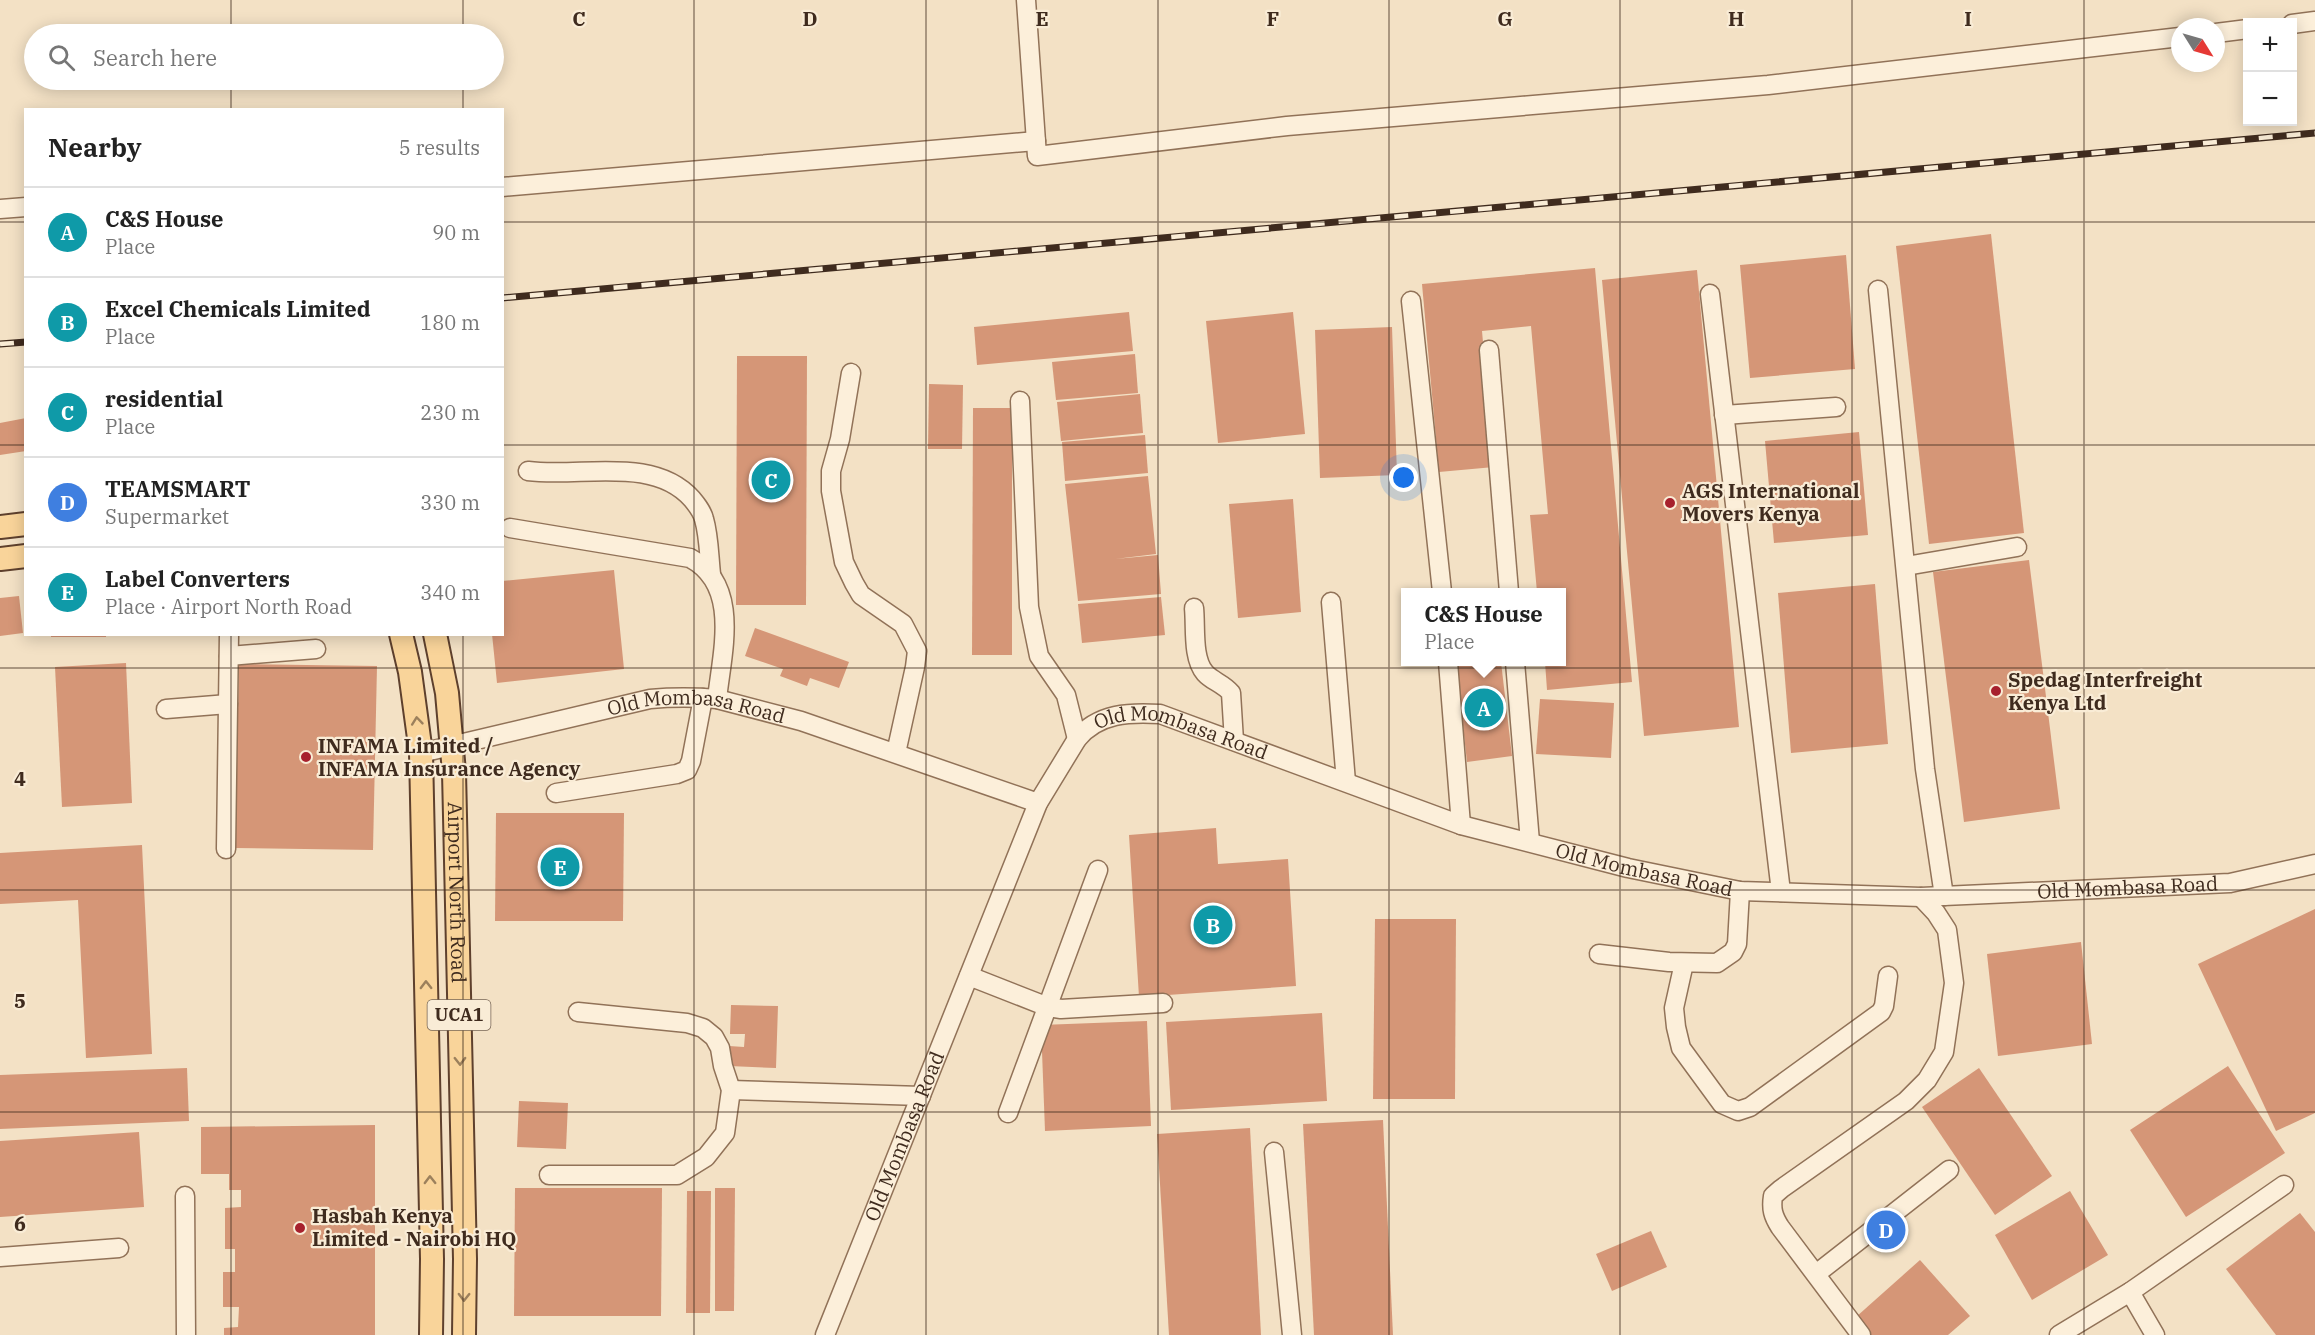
<!DOCTYPE html>
<html lang="en">
<head>
<meta charset="utf-8">
<style>
	:root { --surface:#fff; --page:#f6f6f6; --text:#222; --muted:#767676; --line:#e0e0e0; --accent:#0f766e }
	body { margin:0; font-family:"IBM Plex Serif",serif; background:var(--page); color:var(--text) }
	.controls { position:absolute; right:18px; top:18px; display:grid; overflow:hidden; border-radius:0px; box-shadow:0 3px 15px #0003 }
	.controls button { width:54px; height:54px; display:grid; place-items:center; padding:0; border:0; border-bottom:2px solid var(--line); background:var(--surface); color:var(--text); font:30px sans-serif }
	.compass { position:absolute; left:2171px; top:18px; width:54px; height:54px; border-radius:50%; background:var(--surface); box-shadow:0 3px 15px #0003; rotate:127deg }
	.you { position:absolute; left:1404px; top:478px; width:21px; height:21px; margin:-15px; border:4px solid #fff; border-radius:50%; background:#1a73e8; box-shadow:0 0 0 9px #1a73e833 }
	.badge { display:grid; place-items:center; width:39px; height:39px; border-radius:50%; background:var(--accent); color:#fff; font-size:20px; font-weight:700 }
	.pin { position:absolute; translate:-50% -50%; border:3px solid #fff; box-shadow:0 2px 6px #0006 }
	.popup { position:absolute; left:1401px; top:588px; width:165px; height:78px; box-sizing:border-box; display:grid; place-content:center; border-radius:0px; background:var(--surface); filter:drop-shadow(0 2px 4px #0005); font-size:20px; white-space:nowrap; color:var(--muted) }
	.popup b { font-size:22px; color:var(--text) }
	.popup::after { content:''; position:absolute; left:50%; top:100%; margin-left:-12px; border:12px solid transparent; border-top-color:var(--surface) }
	.list { margin:0; padding:0; list-style:none }
	h2 { display:flex; justify-content:space-between; align-items:center; height:78px; margin:0; padding:0 24px; font-size:26px }
	h2 small { font-size:20px; font-weight:400; color:var(--muted) }
	.list li { display:grid; grid-template-columns:39px 1fr auto; gap:18px; align-items:center; box-sizing:border-box; height:90px; padding:0 24px; border-top:2px solid var(--line) }
	.list b { display:block; font-size:22px; white-space:nowrap }
	.list p { margin:0; font-size:20px; white-space:nowrap; color:var(--muted) }
	.list em { font-size:20px; font-style:normal; color:var(--muted) }
	.icon { flex:none; width:33px; height:33px; fill:none; stroke:currentColor; stroke-width:2; stroke-linecap:round; stroke-linejoin:round }
	.map { position:relative; flex:none; width:2315px; height:1335px; overflow:hidden }
	.search { position:absolute; background:var(--surface); box-shadow:0 3px 15px #0003; left:24px; top:24px; width:480px; height:66px; display:flex; align-items:center; gap:15px; box-sizing:border-box; padding:0 21px; border-radius:33px; color:var(--muted); font-size:22px }
	.panel { position:absolute; background:var(--surface); box-shadow:0 3px 15px #0003; left:24px; top:108px; width:480px; height:528px; border-radius:0px }
	.map>svg:first-child { display:block }
	.building { fill:#d59677 }
	.lines { fill:none; stroke-linecap:round; stroke-linejoin:round }
	.minor-casing { stroke:#917258; stroke-width:21 }
	.major-casing { stroke:#5e402d; stroke-width:26 }
	.minor { stroke:#fcefda; stroke-width:18 }
	.major { stroke:#f9d49a; stroke-width:22 }
	.rail-casing { stroke:#3f2b1e; stroke-width:7 }
	.rail { stroke:#f9ecd6; stroke-width:4.5; stroke-dasharray:14; stroke-linecap:butt }
	.oneway { stroke:#9c805c }
	.grid { fill:none; stroke:#3f2b1e; stroke-width:1.5; stroke-opacity:0.55 }
	.poi-dot { fill:#a7212d; stroke:#f9ecd6; stroke-width:2 }
	.labels { text-anchor:middle; stroke-width:4.5; stroke-linejoin:round; paint-order:stroke }
	.shield { fill:#f9ecd6; stroke:#776555; stroke-width:1.5 }
	.shield-label { font-size:18px; font-weight:bold; fill:#3f2b1e }
	.poi-label { font-size:20px; font-weight:bold; fill:#3f2b1e; stroke:#f9ecd6; text-anchor:start }
	.street-label { font-size:20px; fill:#3f2b1e; stroke:#f9ecd6 }
	.grid-label { font-size:20px; text-anchor:middle; font-weight:bold; fill:#3f2b1e; stroke:#f9ecd6; stroke-width:4.5; stroke-linejoin:round; paint-order:stroke }
</style>
</head>
<body>
<div class="map">
<svg width="2315" height="1335" viewBox="0 0 2315 1335">
	<rect width="100%" height="100%" fill="#f3e1c5"/>
	<g class="building">
		<path d="M1991 234 2024 533 1929 544 1896 246Z"/>
		<path d="M1846 255 1855 369 1750 378 1740 265Z"/>
		<path d="M1595 268 1632 682 1547 690 1545 662H1562V592H1537L1530 515 1548 514 1531 326 1482 331 1494 467 1439 472 1422 284Z"/>
		<path d="M1697 270 1739 727 1644 736 1602 280Z"/>
		<path d="M1129 312 1133 351 977 365 974 327Z"/>
		<path d="M1293 312 1305 434 1218 443 1206 321Z"/>
		<path d="M1392 327 1397 475 1320 478 1315 330Z"/>
		<path d="M1135 354 1138 393 1056 400 1052 362Z"/>
		<path d="M737 356H807L806 605H736Z"/>
		<path d="M929 384 963 385 962 449H928Z"/>
		<path d="M1140 394 1143 433 1061 441 1057 402Z"/>
		<path d="M973 408H1012V655H972Z"/>
		<path d="M26 418V451L0 455V423Z"/>
		<path d="M1859 432 1868 535 1774 543 1765 441Z"/>
		<path d="M1145 435 1148 473 1065 481 1062 442Z"/>
		<path d="M1148 476 1156 554 1115 559 1158 555 1161 594 1078 601 1065 484Z"/>
		<path d="M1293 499 1301 612 1238 618 1229 504Z"/>
		<path d="M2029 560 2060 809 1964 822 1933 572Z"/>
		<path d="M614 570 624 669 497 683 492 634H502V581Z"/>
		<path d="M1875 584 1888 744 1791 753 1778 593Z"/>
		<path d="M19 596 23 633 0 636V598Z"/>
		<path d="M1161 597 1165 635 1082 643 1078 604Z"/>
		<path d="M755 628 849 662 839 688 810 678 807 686 780 676 783 669 745 656Z"/>
		<rect x="51" y="634" width="55" height="3"/>
		<path d="M1456 662H1501L1512 756 1467 762Z"/>
		<path d="M126 663 132 803 62 807 55 667Z"/>
		<path d="M239 664 377 666 373 850 235 848Z"/>
		<path d="M1540 699 1614 703 1611 758 1536 754Z"/>
		<path d="M496 813H624L623 921H495Z"/>
		<path d="M1216 828 1218 864 1288 859 1296 986 1139 997 1129 835Z"/>
		<path d="M142 845 152 1054 86 1058 78 900 0 904V853Z"/>
		<path d="M2315 909V1113L2276 1131 2198 964Z"/>
		<path d="M1375 919H1456L1455 1099H1373Z"/>
		<path d="M2081 942 2092 1044 1998 1056 1987 954Z"/>
		<path d="M731 1005 778 1006 776 1068 729 1066V1046L744 1047 745 1034H730Z"/>
		<path d="M1322 1013 1327 1101 1171 1110 1166 1022Z"/>
		<path d="M1147 1021 1151 1126 1045 1131 1041 1025Z"/>
		<path d="M2228 1066 2285 1153 2186 1217 2130 1130Z"/>
		<path d="M187 1068 189 1121 0 1129V1075Z"/>
		<path d="M1979 1068 2052 1176 1995 1215 1922 1107Z"/>
		<path d="M519 1101 568 1103 566 1149 517 1147Z"/>
		<path d="M1383 1120 1393 1335H1314L1303 1124Z"/>
		<path d="M375 1125V1335H224V1328L238 1327 239 1307H223V1272H235V1249H225V1208L241 1207V1190H229V1174H201V1127Z"/>
		<path d="M1250 1128 1261 1335H1169L1157 1134Z"/>
		<path d="M139 1132 144 1207 0 1217V1141Z"/>
		<path d="M515 1188H662L661 1316H514Z"/>
		<path d="M715 1188H735L734 1311H715Z"/>
		<path d="M687 1191H711L710 1313H686Z"/>
		<path d="M2070 1191 2108 1255 2032 1300 1995 1235Z"/>
		<path d="M2300 1213 2315 1232V1335H2276L2226 1269Z"/>
		<path d="M1651 1231 1667 1267 1612 1291 1596 1254Z"/>
		<path d="M1920 1260 1970 1316 1948 1335H1871L1856 1317Z"/>
	</g>
	<g class="lines">
		<defs>
			<g id="minor">
				<path d="M1026 0 1037 156 1287 126 1768 85 2180 37"/>
				<path d="M2292 24 2315 21"/>
				<path d="M2216 33 2248 29"/>
				<path d="M502 187 1036 141"/>
				<path d="M0 209 26 207"/>
				<path d="M1878 290 1925 769 1944 896"/>
				<path d="M1710 294 1781 892"/>
				<path d="M1411 301 1442 592"/>
				<path d="M1489 350 1509 592"/>
				<path d="M851 373 840 439 831 471V491L844 562 854 583 861 595 903 624 917 651 915 667 896 753"/>
				<path d="M1020 401 1029 607 1039 656 1066 695 1077 739"/>
				<path d="M1724 415 1836 407"/>
				<path d="M528 471C580 478 653 455 692 499 697 505 702 511 704 519 709 536 709 556 711 574"/>
				<path d="M510 528 690 558C741 585 722 652 717 699"/>
				<path d="M1906 566 2017 547"/>
				<path d="M1331 602 1346 782"/>
				<path d="M1194 608C1196 627 1192 658 1205 673 1212 681 1224 684 1231 693L1234 741"/>
				<path d="M229 656 316 649"/>
				<path d="M1448 662 1461 825"/>
				<path d="M1515 662 1530 842"/>
				<path d="M166 709 228 704"/>
				<path id="s1" d="M421 753 650 699C673 697 694 697 717 699L801 721 1038 803"/>
				<path d="M556 793 677 774 687 770 691 761 703 698"/>
				<path d="M226 849 229 634"/>
				<path d="M1599 954 1669 962 1717 963 1733 952 1737 944 1740 891"/>
				<path d="M1684 963 1674 1008 1676 1027 1681 1048 1722 1104 1738 1111 1750 1107 1881 1012 1884 1006 1888 976"/>
				<path d="M969 976 1048 1007 1061 1009 1163 1003"/>
				<path d="M731 1090 921 1096"/>
				<path d="M1008 1113 1098 870"/>
				<path d="M1274 1152 1292 1335"/>
				<path d="M549 1175H677L706 1157 725 1133 731 1090 723 1066 720 1048 714 1037 703 1028 687 1023 578 1012"/>
				<path d="M185 1196 186 1335"/>
				<path d="M0 1257 119 1248"/>
				<path d="M1816 1274 1949 1170"/>
				<path d="M2130 1292 2155 1335"/>
				<path id="s2" d="M825 1335 1038 803 1077 739C1098 713 1130 712 1160 714L1461 825 1628 868 1740 891 1921 897 2230 883 2315 864"/>
				<path d="M1861 1335 1780 1227C1773 1216 1771 1209 1773 1196L1781 1189 1906 1101 1927 1080 1944 1052 1954 983 1947 930 1936 913 1921 897"/>
				<path d="M2059 1335 2130 1292 2284 1185"/>
			</g>
			<g id="major">
				<path d="M0 527 26 524"/>
				<path d="M0 559 26 556"/>
				<path d="M401 634 410 672 421 753 432 1259 431 1335"/>
				<path id="s3" d="M435 634 447 693 454 772 465 1259 464 1335"/>
			</g>
		</defs>
		<use href="#minor" class="minor-casing"/>
		<use href="#major" class="major-casing"/>
		<use href="#minor" class="minor"/>
		<use href="#major" class="major"/>
		<defs>
			<g id="rail">
				<path d="M502 298 2315 133"/>
				<path d="M0 344 26 342"/>
			</g>
		</defs>
		<use href="#rail" class="rail-casing"/>
		<use href="#rail" class="rail"/>
	</g>
	<defs><path id="oneway-chevron" d="M-2-3.5L2.5 0L-2 3.5" fill="none" stroke-width="1.6" stroke-linecap="round" stroke-linejoin="round" transform="scale(1.5)"/></defs>
	<g class="oneway">
		<use href="#oneway-chevron" transform="translate(417 721) rotate(-96)"/>
		<use href="#oneway-chevron" transform="translate(426 985) rotate(-91)"/>
		<use href="#oneway-chevron" transform="translate(460 1061) rotate(89)"/>
		<use href="#oneway-chevron" transform="translate(430 1180) rotate(-91)"/>
		<use href="#oneway-chevron" transform="translate(464 1297) rotate(91)"/>
	</g>
	<path class="grid" d="M231 0V34M463 0V34M694 0V1335M926 0V1335M1158 0V1335M1389 0V1335M1620 0V1335M1852 0V1335M2084 0V1335M231 80V110M463 80V110M0 222H26M502 222H2315M0 445H26M502 445H2315M231 634V1335M463 634V1335M0 668H2315M0 890H2315M0 1112H2315"/>
	<g class="poi-dot">
		<circle cx="1670" cy="503" r="6"/>
		<circle cx="1996" cy="691" r="6"/>
		<circle cx="306" cy="757" r="6"/>
		<circle cx="300" cy="1228" r="6"/>
	</g>
	<g class="labels">
		<rect class="shield" x="427.5" y="1000" width="63" height="30" rx="4.5"/>
		<g class="shield-label">
			<text x="459" y="1021">UCA1</text>
		</g>
		<g class="poi-label">
			<text x="1682" y="498">AGS International<tspan x="1682" dy="23">Movers Kenya</tspan></text>
			<text x="2008" y="687">Spedag Interfreight<tspan x="2008" dy="23">Kenya Ltd</tspan></text>
			<text x="318" y="753">INFAMA Limited /<tspan x="318" dy="23">INFAMA Insurance Agency</tspan></text>
			<text x="312" y="1223">Hasbah Kenya<tspan x="312" dy="23">Limited - Nairobi HQ</tspan></text>
		</g>
		<g class="street-label">
			<text dy="7" stroke="none"><textPath href="#s1" startOffset="282">Old Mombasa Road</textPath></text>
			<text dy="7" stroke="none"><textPath href="#s2" startOffset="762">Old Mombasa Road</textPath></text>
			<text dy="7" stroke="none"><textPath href="#s2" startOffset="1248">Old Mombasa Road</textPath></text>
			<text dy="7" stroke="none"><textPath href="#s2" startOffset="1734">Old Mombasa Road</textPath></text>
			<text dy="7" stroke="none"><textPath href="#s3" startOffset="260">Airport North Road</textPath></text>
			<text dy="7" stroke="none"><textPath href="#s2" startOffset="214">Old Mombasa Road</textPath></text>
		</g>
	</g>
	<g class="grid-label">
		<text x="579" y="26">C</text>
		<text x="810" y="26">D</text>
		<text x="1042" y="26">E</text>
		<text x="1273" y="26">F</text>
		<text x="1505" y="26">G</text>
		<text x="1736" y="26">H</text>
		<text x="1968" y="26">I</text>
		<text x="20" y="786">4</text>
		<text x="20" y="1008">5</text>
		<text x="20" y="1231">6</text>
	</g>
</svg>
<div class="controls">
<button>+</button>
<button>−</button>
</div>
<svg class="compass" viewBox="-18 -18 36 36"><path d="M0-13l5 13h-10z" fill="#e53935"/><path d="M0 13l5-13h-10z" fill="#767676"/></svg>
<div class="you"></div>
<div class="pin badge" style="left:1484px;top:708px;background:#0f9aa8">A</div>
<div class="popup"><b>C&amp;S House</b>Place</div>
<div class="pin badge" style="left:1213px;top:925px;background:#0f9aa8">B</div>
<div class="pin badge" style="left:771px;top:480px;background:#0f9aa8">C</div>
<div class="pin badge" style="left:1886px;top:1230px;background:#3f7fe0">D</div>
<div class="pin badge" style="left:560px;top:867px;background:#0f9aa8">E</div>
<div class="search"><svg class="icon" aria-label="search" viewBox="0 0 24 24"><circle cx="10" cy="10" r="6"/><path d="M15 15l6 6"/></svg>Search here</div>
<section class="panel">
<h2>Nearby<small>5 results</small></h2>
<ul class="list">
<li><span class="badge" style="background:#0f9aa8">A</span><div><b>C&amp;S House</b><p>Place</p></div><em>90 m</em></li>
<li><span class="badge" style="background:#0f9aa8">B</span><div><b>Excel Chemicals Limited</b><p>Place</p></div><em>180 m</em></li>
<li><span class="badge" style="background:#0f9aa8">C</span><div><b>residential</b><p>Place</p></div><em>230 m</em></li>
<li><span class="badge" style="background:#3f7fe0">D</span><div><b>TEAMSMART</b><p>Supermarket</p></div><em>330 m</em></li>
<li><span class="badge" style="background:#0f9aa8">E</span><div><b>Label Converters</b><p>Place · Airport North Road</p></div><em>340 m</em></li>
</ul>
</section>
</div>
</body>
</html>
